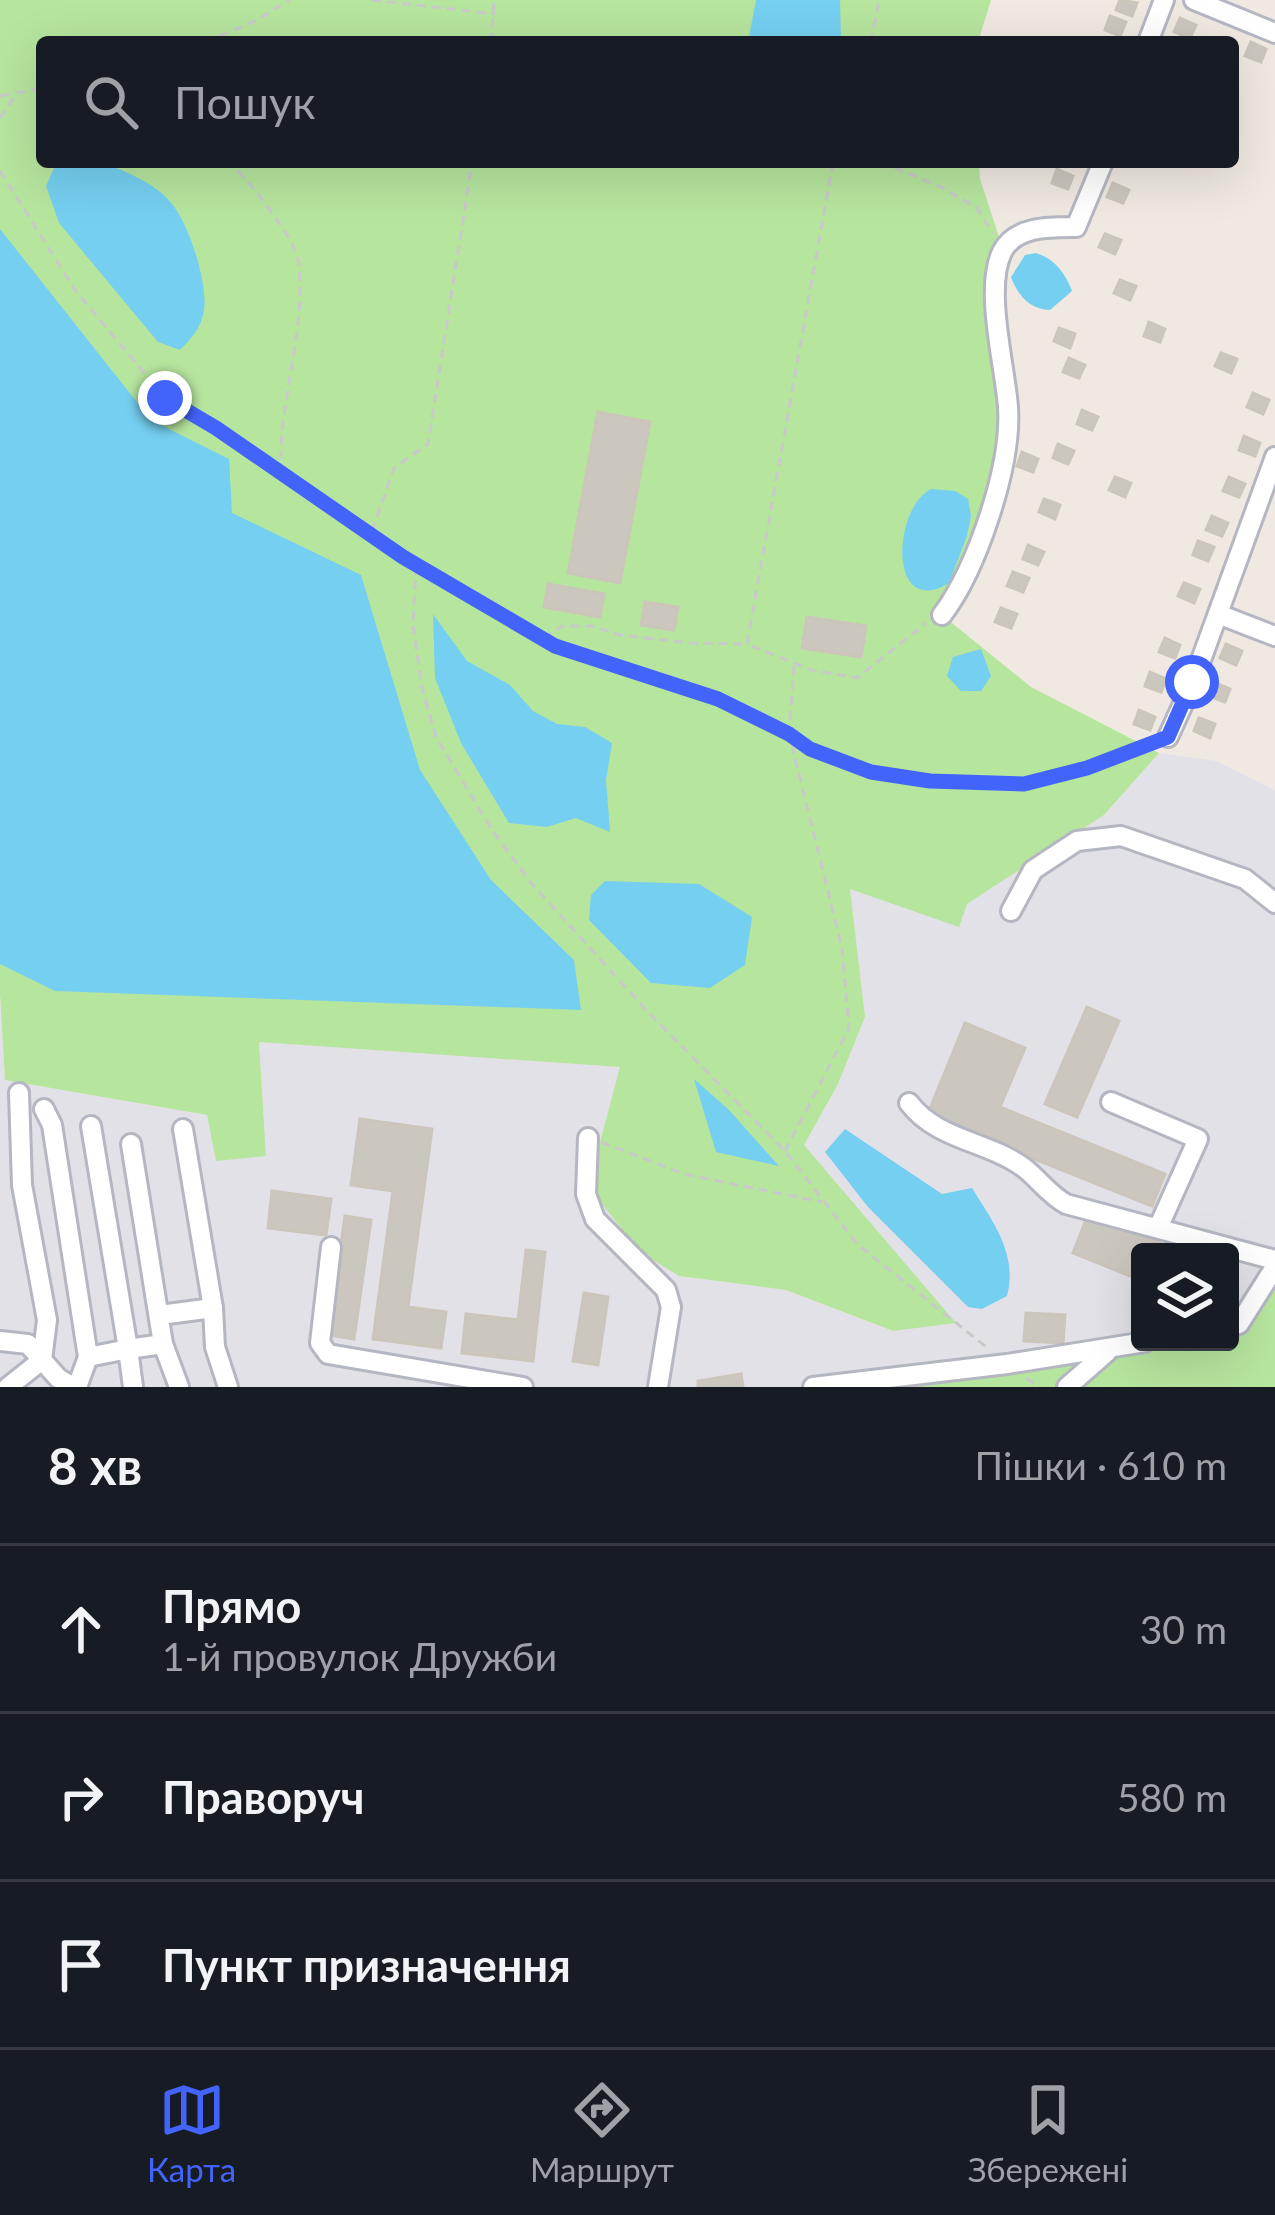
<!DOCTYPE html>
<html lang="uk">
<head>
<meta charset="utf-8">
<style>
	:root { --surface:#171b24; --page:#242831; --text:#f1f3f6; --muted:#9ea1a6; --line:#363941; --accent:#4264fb }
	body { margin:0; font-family:Lato,sans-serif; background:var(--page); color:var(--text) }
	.controls { position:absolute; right:36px; bottom:36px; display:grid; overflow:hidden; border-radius:12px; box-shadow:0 12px 48px #0002 }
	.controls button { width:108px; height:108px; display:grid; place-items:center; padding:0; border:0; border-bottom:3px solid var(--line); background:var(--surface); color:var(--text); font:60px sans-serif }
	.stop { position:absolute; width:36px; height:36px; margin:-27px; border:9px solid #4264fb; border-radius:50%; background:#fff }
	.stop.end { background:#4264fb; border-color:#fff; box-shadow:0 3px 12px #0008 }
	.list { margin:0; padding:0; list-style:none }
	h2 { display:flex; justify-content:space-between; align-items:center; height:156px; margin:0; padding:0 48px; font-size:51px }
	h2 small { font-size:39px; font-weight:400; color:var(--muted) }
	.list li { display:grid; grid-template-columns:78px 1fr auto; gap:36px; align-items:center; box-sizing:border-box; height:168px; padding:0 48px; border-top:3px solid var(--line) }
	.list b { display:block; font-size:45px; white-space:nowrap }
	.list p { margin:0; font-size:39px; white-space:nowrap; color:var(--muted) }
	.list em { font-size:39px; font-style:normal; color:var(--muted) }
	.icon { flex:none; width:66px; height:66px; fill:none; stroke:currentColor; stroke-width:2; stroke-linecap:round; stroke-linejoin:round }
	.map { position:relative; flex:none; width:1275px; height:1387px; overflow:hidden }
	.search { position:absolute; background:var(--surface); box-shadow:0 12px 48px #0002; left:36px; right:36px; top:36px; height:132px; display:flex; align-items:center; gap:30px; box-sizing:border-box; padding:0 42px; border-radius:12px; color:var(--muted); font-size:45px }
	.sheet { height:660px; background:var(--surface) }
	nav { display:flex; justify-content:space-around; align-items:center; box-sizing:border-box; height:168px; border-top:3px solid var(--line); background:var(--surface); font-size:33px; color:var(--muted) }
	nav a { display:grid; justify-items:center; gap:6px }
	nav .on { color:var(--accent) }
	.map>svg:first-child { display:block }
	.industrial { fill:#e3e1e8 }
	.green { fill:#b6e59e }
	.water { fill:#75cff0 }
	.building { fill:#cbc7bf; stroke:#cbc5ba; stroke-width:3 }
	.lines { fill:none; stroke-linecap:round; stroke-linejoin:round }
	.minor-casing { stroke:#b4b7c1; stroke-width:24 }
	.path { stroke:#c9c9c9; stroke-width:3; stroke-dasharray:9 6; stroke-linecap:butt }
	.minor { stroke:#fff; stroke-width:18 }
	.route { stroke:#4264fb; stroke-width:15 }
</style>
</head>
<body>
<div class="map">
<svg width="1275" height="1387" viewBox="0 0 1275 1387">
	<rect width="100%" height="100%" fill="#efe9e1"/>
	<path class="industrial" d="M1159 753 1216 761 1275 790V1267L1230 1326V1252H1140V1342L860 1387H0V994L5 1080 207 1115 217 1160 266 1155 259 1042 621 1067 596 1157 679 1276 786 1290 892 1331 954 1323 803 1145 838 1084 865 1017 849 888 967 904 1104 815Z"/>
	<g class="green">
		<path d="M0 0H991L978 42H42V162H979L980 179 1003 249 994 276 1008 409 1000 474 942 615 1031 687 1159 753 1104 815 967 904 959 927 850 889 865 1017 838 1084 804 1145 956 1323 893 1331 786 1290 679 1276 640 1252 594 1194 596 1157 620 1067 259 1042 266 1156 216 1161 207 1115 5 1080 0 994Z"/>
		<path d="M1275 1277V1387H860L1145 1342H1230V1326Z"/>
	</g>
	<g class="water">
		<path d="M756 0H840L841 42H748Z"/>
		<path d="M106 164C129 173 155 183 171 203 189 223 208 284 204 310 201 328 192 338 180 350L158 342 59 223 46 186 54 168Z"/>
		<path d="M0 229 151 420 229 459 232 513 361 575 420 770 491 880 574 960 581 1010 55 991 0 964Z"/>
		<path d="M1036 253C1055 259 1065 273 1072 291L1050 310C1030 310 1017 294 1011 277L1025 255Z"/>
		<path d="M931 489 955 491 968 499 971 516 967 536 949 583C888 620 892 509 931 489Z"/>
		<path d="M433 614 467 661 510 685 533 711 557 724 585 727 612 743 606 780 610 832 576 818 547 827 509 823 461 743 435 678Z"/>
		<path d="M981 649 991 676 981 691H961L947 676 953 657Z"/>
		<path d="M605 881 699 884 752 917 745 965 710 988 651 983 589 920 591 895Z"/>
		<path d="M694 1079 729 1110 779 1166 716 1152Z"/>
		<path d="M845 1129 942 1194 972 1188C993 1222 1018 1254 1007 1296L982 1309 968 1307 868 1207 825 1152Z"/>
	</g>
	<g class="building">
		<path d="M1120 0 1137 3 1132 16 1116 10Z"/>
		<path d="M1110 16 1126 22 1120 36 1105 30Z"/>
		<path d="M1180 18 1196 25 1190 38 1174 32Z"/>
		<path d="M1251 42 1266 49 1261 62 1245 56Z"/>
		<path d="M1057 169 1073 176 1068 189 1052 183Z"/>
		<path d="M1113 183 1129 190 1123 203 1107 197Z"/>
		<path d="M1105 234 1121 240 1115 254 1099 247Z"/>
		<path d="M1120 280 1136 286 1130 300 1114 293Z"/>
		<path d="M1149 322 1165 329 1160 342 1144 336Z"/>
		<path d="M1059 328 1075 334 1070 348 1054 341Z"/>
		<path d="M1221 353 1237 359 1231 373 1215 366Z"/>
		<path d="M1069 358 1085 365 1079 378 1063 372Z"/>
		<path d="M1253 393 1269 400 1263 414 1247 407Z"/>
		<path d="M1082 410 1098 417 1092 430 1077 424Z"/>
		<path d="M598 412 650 422 620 583 568 573Z"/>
		<path d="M1244 436 1260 443 1255 456 1239 450Z"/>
		<path d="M1058 444 1074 451 1068 464 1053 458Z"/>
		<path d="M1022 452 1038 459 1033 472 1017 466Z"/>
		<path d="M1115 477 1131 483 1125 497 1109 490Z"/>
		<path d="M1229 477 1245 484 1239 497 1223 491Z"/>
		<path d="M1044 499 1060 505 1055 519 1039 512Z"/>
		<path d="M1212 516 1228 523 1222 536 1206 530Z"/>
		<path d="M1198 541 1214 547 1208 561 1193 555Z"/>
		<path d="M1028 545 1044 552 1038 565 1023 559Z"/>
		<path d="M1013 572 1029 578 1023 592 1007 586Z"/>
		<path d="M1184 583 1200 589 1194 603 1178 596Z"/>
		<path d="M548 584 604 594 600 617 544 607Z"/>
		<path d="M645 602 678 607 674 630 641 625Z"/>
		<path d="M1001 608 1017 614 1011 628 995 622Z"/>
		<path d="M807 617 866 626 861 657 802 648Z"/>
		<path d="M1165 638 1180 645 1175 658 1159 652Z"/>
		<path d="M1226 644 1242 651 1236 665 1220 658Z"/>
		<path d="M1150 672 1166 679 1161 692 1145 686Z"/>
		<path d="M1214 682 1230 689 1225 702 1209 696Z"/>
		<path d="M1139 710 1155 717 1150 730 1134 724Z"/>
		<path d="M1199 718 1215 724 1210 738 1194 731Z"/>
		<path d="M1087 1007 1119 1021 1077 1117 1045 1104Z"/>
		<path d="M965 1023 1025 1048 1000 1107 1165 1174 1152 1206 927 1116Z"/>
		<path d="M360 1119 432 1129 408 1307 446 1312 441 1348 373 1339 393 1191 351 1185Z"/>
		<path d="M272 1191 331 1199 326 1235 268 1228Z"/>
		<path d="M1088 1215 1174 1249 1172 1252H1140V1280L1073 1253Z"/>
		<path d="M345 1216 371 1220 354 1339 328 1335Z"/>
		<path d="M526 1250 545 1252 533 1361 462 1353 466 1314 518 1320Z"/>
		<path d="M584 1293 608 1297 598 1365 573 1361Z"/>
		<path d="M1026 1313 1065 1315 1063 1343 1024 1341Z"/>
		<path d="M741 1374 743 1387H698V1381Z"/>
	</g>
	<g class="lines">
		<defs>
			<g id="minor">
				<path d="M1194 0 1275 33"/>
				<path d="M1148 42 1164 0"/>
				<path d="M1218 614 1275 636"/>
				<path d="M942 615C977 569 1012 465 1008 407 1005 366 984 289 1002 252 1015 226 1050 227 1076 227L1103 162"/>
				<path d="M1168 737 1193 682 1275 457"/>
				<path d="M1011 911 1033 870 1077 841 1121 836 1245 879 1275 903"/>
				<path d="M1111 1102 1198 1139 1158 1228"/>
				<path d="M909 1103C937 1140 987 1141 1023 1167 1039 1179 1048 1194 1066 1204L1275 1260"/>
				<path d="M44 1109 52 1125 88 1357 77 1387"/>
				<path d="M588 1138 586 1194 595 1219 666 1290 671 1307 658 1387"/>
				<path d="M131 1144 163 1344 128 1349 133 1387"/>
				<path d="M331 1247 320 1343 328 1354 523 1387"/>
				<path d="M213 1308 215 1347 228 1387"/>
				<path d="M160 1315 213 1308 183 1129"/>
				<path d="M1230 1326 1239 1324 1275 1267"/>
				<path d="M0 1341 28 1344 58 1378 73 1387"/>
				<path d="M163 1344 179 1387"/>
				<path d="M88 1357 128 1349 91 1126"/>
				<path d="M8 1387 42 1360 47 1320 22 1185 19 1093"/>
				<path d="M813 1387 1007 1364 1145 1342"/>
				<path d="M1067 1387 1107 1352"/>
			</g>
		</defs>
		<use href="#minor" class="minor-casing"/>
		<g class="path">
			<path d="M372 0 495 14"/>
			<path d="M206 42 257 20 289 0"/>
			<path d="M491 42 494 0"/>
			<path d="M871 42 879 0"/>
			<path d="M0 96 15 93"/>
			<path d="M0 118 17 93 42 88"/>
			<path d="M226 162C242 172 252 187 264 202 276 219 297 245 299 266 306 332 278 403 281 469"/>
			<path d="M833 162 747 644 811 670 857 678 926 623"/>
			<path d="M881 162 941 187 977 208 993 234"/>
			<path d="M0 171 75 290 165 398 216 428 403 557 555 646 719 699 789 734 842 948 849 1028 785 1151"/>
			<path d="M372 531 394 468 428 444 472 162"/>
			<path d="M416 566 413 626 422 688 436 737 490 827 531 883 648 1012 785 1151 857 1244 990 1350"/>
			<path d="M544 638 562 626H591L620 635 689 643 745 644"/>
			<path d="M794 666 789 734C843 774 962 794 1028 783 1070 776 1112 761 1151 744"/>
			<path d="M601 1142 684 1174 822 1202"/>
			<path d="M1026 1378 1040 1387"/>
		</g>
		<use href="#minor" class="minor"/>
	</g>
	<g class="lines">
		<path class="route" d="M165 398 216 428 403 557 555 646 718 699 789 734 810 749 871 772 930 781 1024 784 1087 768 1168 737 1192 682"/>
	</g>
</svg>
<div class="controls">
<button><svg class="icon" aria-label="layers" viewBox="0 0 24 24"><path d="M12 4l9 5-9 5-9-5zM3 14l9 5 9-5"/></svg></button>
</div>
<div class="stop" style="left:1192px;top:682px"></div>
<div class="stop end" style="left:165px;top:398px"></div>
<div class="search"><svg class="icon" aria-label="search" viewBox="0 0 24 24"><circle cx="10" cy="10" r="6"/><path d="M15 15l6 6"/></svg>Пошук</div>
</div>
<section class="sheet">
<h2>8 хв<small>Пішки · 610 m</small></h2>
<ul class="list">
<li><svg class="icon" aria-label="ahead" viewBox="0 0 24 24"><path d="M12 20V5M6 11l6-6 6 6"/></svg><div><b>Прямо</b><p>1-й провулок Дружби</p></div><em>30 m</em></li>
<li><svg class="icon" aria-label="right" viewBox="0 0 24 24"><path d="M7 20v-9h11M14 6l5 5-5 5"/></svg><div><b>Праворуч</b></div><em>580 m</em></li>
<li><svg class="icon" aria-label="arrive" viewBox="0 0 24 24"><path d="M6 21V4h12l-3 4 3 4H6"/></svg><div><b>Пункт призначення</b></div></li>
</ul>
</section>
<nav>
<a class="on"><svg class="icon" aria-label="map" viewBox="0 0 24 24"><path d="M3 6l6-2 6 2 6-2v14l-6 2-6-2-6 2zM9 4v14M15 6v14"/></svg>Карта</a>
<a><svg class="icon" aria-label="directions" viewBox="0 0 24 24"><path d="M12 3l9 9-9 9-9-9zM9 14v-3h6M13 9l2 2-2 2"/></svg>Маршрут</a>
<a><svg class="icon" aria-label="saved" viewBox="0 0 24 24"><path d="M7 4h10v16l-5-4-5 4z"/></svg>Збережені</a>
</nav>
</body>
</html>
